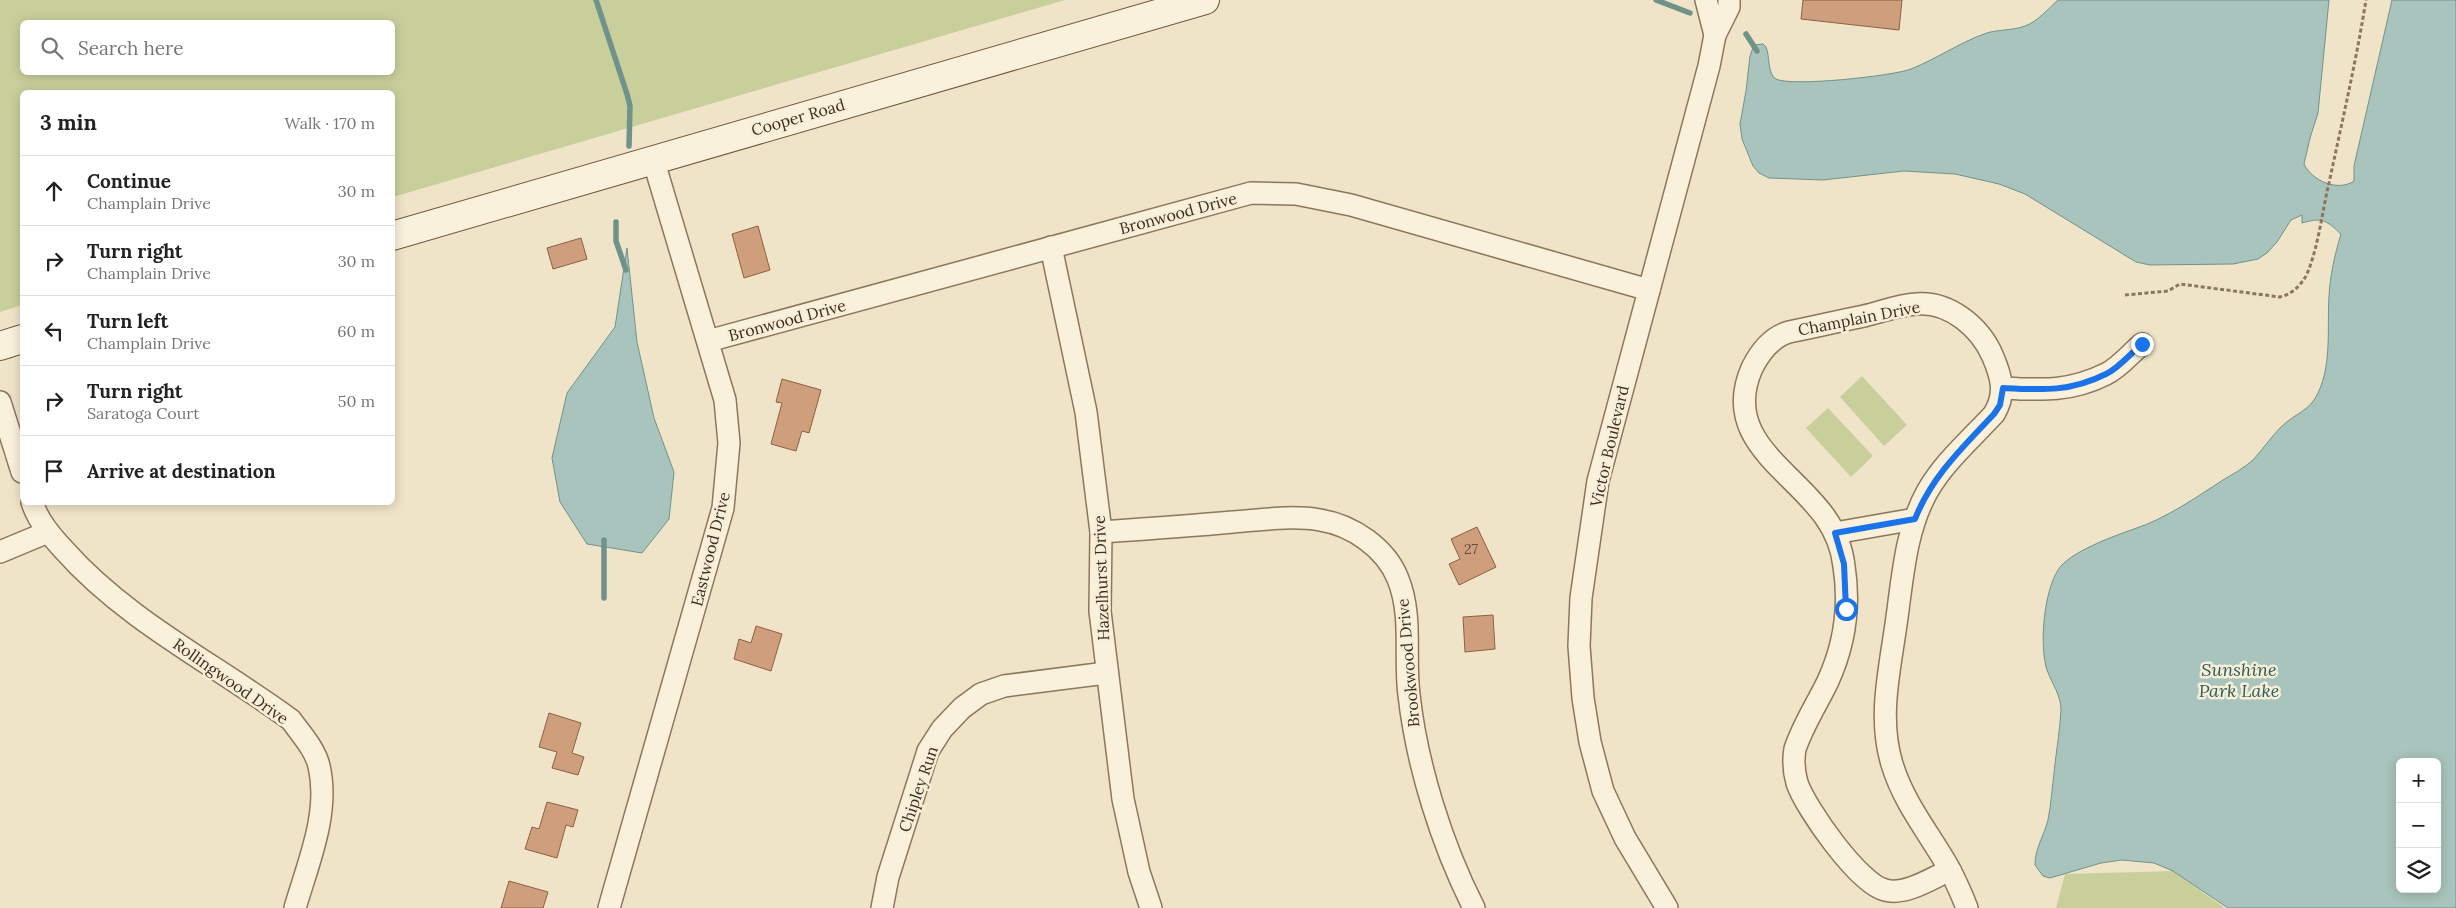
<!DOCTYPE html>
<html lang="en">
<head>
<meta charset="utf-8">
<style>
	:root { --surface:#fff; --page:#f2f2f2; --text:#222; --muted:#767676; --line:#e0e0e0 }
	body { margin:0; font-family:Lora,serif; background:var(--page); color:var(--text) }
	.controls { position:absolute; right:15px; bottom:15px; display:grid; overflow:hidden; border-radius:8px; box-shadow:0 2px 12px #0003 }
	.controls button { width:45px; height:45px; display:grid; place-items:center; padding:0; border:0; border-bottom:1px solid var(--line); background:var(--surface); color:var(--text); font:25px sans-serif }
	.stop { position:absolute; width:15px; height:15px; margin:-11px; border:4px solid #1a73e8; border-radius:50%; background:#fff }
	.stop.end { background:#1a73e8; border-color:#fff; box-shadow:0 1px 5px #0008 }
	.list { margin:0; padding:0; list-style:none }
	h2 { display:flex; justify-content:space-between; align-items:center; height:65px; margin:0; padding:0 20px; font-size:21px }
	h2 small { font-size:16px; font-weight:400; color:var(--muted) }
	.list li { display:grid; grid-template-columns:32px 1fr auto; gap:15px; align-items:center; box-sizing:border-box; height:70px; padding:0 20px; border-top:1px solid var(--line) }
	.list b { display:block; font-size:19px; white-space:nowrap }
	.list p { margin:0; font-size:16px; white-space:nowrap; color:var(--muted) }
	.list em { font-size:16px; font-style:normal; color:var(--muted) }
	.icon { flex:none; width:28px; height:28px; fill:none; stroke:currentColor; stroke-width:2; stroke-linecap:round; stroke-linejoin:round }
	.map { position:relative; flex:none; width:2456px; height:908px; overflow:hidden }
	.search { position:absolute; background:var(--surface); box-shadow:0 2px 12px #0003; left:20px; top:20px; width:375px; height:55px; display:flex; align-items:center; gap:12px; box-sizing:border-box; padding:0 18px; border-radius:8px; color:var(--muted); font-size:19px }
	.panel { position:absolute; background:var(--surface); box-shadow:0 2px 12px #0003; left:20px; top:90px; width:375px; height:415px; border-radius:8px }
	.map>svg:first-child { display:block }
	.green { fill:#c9cf9b; fill-rule:evenodd }
	.water { fill:#a9c4bc; stroke:#6f938a; fill-rule:evenodd }
	.lines { fill:none; stroke-linecap:round; stroke-linejoin:round }
	.stream { stroke:#6f938a; stroke-width:5.5 }
	.building { fill:#cf9f7d; stroke:#8d5f41 }
	.street-casing { stroke:#8d765c; stroke-width:24 }
	.secondary-casing { stroke:#6f573f; stroke-width:30 }
	.path { stroke:#8d765c; stroke-width:3; stroke-dasharray:4 2.5; stroke-linecap:butt }
	.street { stroke:#faf1dc; stroke-width:21 }
	.secondary { stroke:#faf1dc; stroke-width:28 }
	.route { stroke:#1a73e8; stroke-width:6 }
	.labels { text-anchor:middle; stroke-width:5; stroke-linejoin:round; paint-order:stroke }
	.number-label { font-size:14px; fill:#624a37 }
	.street-label { font-size:16px; fill:#3d2e20; stroke:#f7eed8 }
	.water-label { font-size:18px; font-style:italic; fill:#2f5d5a; stroke:#f7eed8 }
</style>
</head>
<body>
<div class="map">
<svg width="2456" height="908" viewBox="0 0 2456 908">
	<rect width="100%" height="100%" fill="#f0e4c8"/>
	<g class="green">
		<path d="M0 0H1065L393 197 392 92H22V305L0 312ZM392 22V72H22V22Z"/>
		<path d="M1862 376 1907 425 1884 446 1840 397Z"/>
		<path d="M1828 408 1873 456 1851 477 1806 428Z"/>
		<path d="M2173 871 2225 908H2056L2065 874Z"/>
	</g>
	<g class="water">
		<path d="M2058 0H2329L2318 113 2310 138 2304 164C2312 181 2338 192 2354 181V166L2392 0H2456V908H2228L2173 871 2154 863 2122 860 2101 863 2050 878 2043 876 2035 865C2035 848 2044 836 2048 820 2051 805 2052 789 2054 773 2056 752 2060 731 2061 710 2061 695 2052 684 2047 670 2039 645 2044 592 2058 570 2069 552 2114 536 2134 529 2167 518 2195 498 2223 480 2233 474 2244 468 2253 460 2263 449 2271 437 2281 427 2294 414 2310 411 2318 393 2332 364 2327 327 2329 296 2330 275 2335 254 2341 234 2326 220 2322 217 2302 223V215L2291 220 2277 242 2267 253 2258 259 2233 264 2150 265 2136 262 2025 194 1999 184 1955 174 1904 171 1823 180 1769 178 1759 173 1753 166 1742 139 1740 124 1746 91 1750 56 1754 45 1763 44 1766 47C1770 55 1767 74 1776 79 1791 87 1893 76 1911 69 1936 59 1959 43 1984 34 1997 29 2012 31 2025 26 2037 22 2049 8 2058 0ZM2400 762H2437V889H2400Z"/>
		<path d="M627 248 637 342 654 418 674 472 669 519 642 553 587 544 560 502 552 458 567 393 615 327Z"/>
	</g>
	<g class="lines">
		<g class="stream">
			<path d="M596 0 627 94 630 106 629 146"/>
			<path d="M1656 0 1690 13"/>
			<path d="M1746 34 1757 51"/>
			<path d="M616 222V241L626 270"/>
			<path d="M604 540V598"/>
		</g>
	</g>
	<g class="building">
		<path d="M1803 0H1902L1899 30 1801 19Z"/>
		<path d="M758 226 770 270 744 278 732 234Z"/>
		<path d="M581 238 587 259 553 269 547 248Z"/>
		<path d="M782 379 821 390 809 433 802 431 796 451 771 444 782 403 776 402Z"/>
		<path d="M1477 527 1496 567 1459 585 1449 564 1460 559 1451 539Z"/>
		<path d="M1493 615 1495 649 1465 652 1463 617Z"/>
		<path d="M756 626 782 634 771 671 734 659 739 639 751 643Z"/>
		<path d="M549 713 581 723 572 753 584 757 578 775 552 768 557 752 539 747Z"/>
		<path d="M547 802 578 810 573 827 566 825 557 858 525 849 532 827 539 829Z"/>
		<path d="M509 881 548 892 543 908H501Z"/>
	</g>
	<g class="lines">
		<defs>
			<g id="street">
				<path d="M1706 0 1715 35 1729 7V0"/>
				<path d="M1051 247 1086 412 1101 532 1100 611 1123 799 1139 872 1151 908"/>
				<path d="M708 341 1251 193 1296 194 1351 205 1649 290"/>
				<path d="M2003 388C2042 390 2070 392 2106 374 2119 368 2131 353 2142 344"/>
				<path d="M0 402 22 472"/>
				<path d="M32 502C38 521 51 536 64 550 127 621 215 664 291 720 301 734 315 749 319 766 330 813 308 863 295 908"/>
				<path d="M1101 532C1145 529 1189 526 1233 522 1261 520 1291 515 1320 520 1352 525 1386 548 1398 579 1413 616 1404 657 1409 695 1417 766 1442 845 1474 908"/>
				<path d="M1835 533 1915 519"/>
				<path d="M0 552 48 532"/>
				<path d="M1950 870C1932 878 1905 896 1885 890 1859 884 1806 809 1797 783 1794 772 1793 760 1795 749 1803 725 1817 704 1828 681 1845 644 1850 605 1844 566 1842 549 1835 531 1825 517 1791 469 1721 438 1752 368 1760 352 1772 337 1789 332 1814 327 1839 321 1864 316 1881 312 1899 305 1916 304 1950 301 1981 328 1993 357 2002 378 2006 394 1994 414 1971 439 1944 462 1927 492 1906 530 1903 574 1897 617 1891 665 1877 716 1892 764 1904 804 1930 834 1950 870 1956 882 1962 895 1967 908"/>
				<path d="M609 908 723 508 729 443 725 400 653 159"/>
				<path d="M882 908 888 877 928 751 942 729 962 708 981 694 1004 686 1106 673"/>
				<path d="M1667 908 1625 838 1603 791 1590 742 1583 698 1579 646 1581 598 1598 481 1709 66 1715 35"/>
			</g>
			<g id="secondary">
				<path d="M392 236 1205 0"/>
				<path d="M0 346 22 339"/>
			</g>
		</defs>
		<use href="#street" class="street-casing"/>
		<use href="#secondary" class="secondary-casing"/>
		<path class="path" d="M2125 295 2168 291 2180 284 2280 297C2292 294 2300 286 2306 276 2318 250 2322 212 2329 183 2342 122 2356 62 2366 0"/>
		<use href="#street" class="street"/>
		<use href="#secondary" class="secondary"/>
	</g>
	<g class="lines">
		<path class="route" d="M1846 609 1844 564 1835 533 1915 519C1932 476 1963 447 1994 414L2000 405 2003 388C2042 390 2070 392 2106 374 2119 368 2131 353 2142 344"/>
	</g>
	<g class="labels">
		<g class="number-label">
			<text x="1471" y="554">27</text>
		</g>
		<g class="street-label">
			<text transform="translate(798 117) rotate(-16)" y="6">Cooper Road</text>
			<text transform="translate(1178 213) rotate(-15)" y="6">Bronwood Drive</text>
			<text transform="translate(1859 318) rotate(-11)" y="6">Champlain Drive</text>
			<text transform="translate(787 320) rotate(-15)" y="6">Bronwood Drive</text>
			<text transform="translate(1609 446) rotate(-77)" y="6">Victor Boulevard</text>
			<text transform="translate(710 549) rotate(-76)" y="6">Eastwood Drive</text>
			<text transform="translate(1101 578) rotate(-92)" y="6">Hazelhurst Drive</text>
			<text transform="translate(1408 663) rotate(-95)" y="6">Brookwood Drive</text>
			<text transform="translate(231 681) rotate(35)" y="6">Rollingwood Drive</text>
			<text transform="translate(918 789) rotate(-71)" y="6">Chipley Run</text>
		</g>
		<g class="water-label">
			<text x="2239" y="676">Sunshine<tspan x="2239" dy="21">Park Lake</tspan></text>
		</g>
	</g>
</svg>
<div class="controls">
<button>+</button>
<button>−</button>
<button><svg class="icon" aria-label="layers" viewBox="0 0 24 24"><path d="M12 4l9 5-9 5-9-5zM3 14l9 5 9-5"/></svg></button>
</div>
<div class="stop" style="left:1846px;top:609px"></div>
<div class="stop end" style="left:2142px;top:344px"></div>
<div class="search"><svg class="icon" aria-label="search" viewBox="0 0 24 24"><circle cx="10" cy="10" r="6"/><path d="M15 15l6 6"/></svg>Search here</div>
<section class="panel">
<h2>3 min<small>Walk · 170 m</small></h2>
<ul class="list">
<li><svg class="icon" aria-label="ahead" viewBox="0 0 24 24"><path d="M12 20V5M6 11l6-6 6 6"/></svg><div><b>Continue</b><p>Champlain Drive</p></div><em>30 m</em></li>
<li><svg class="icon" aria-label="right" viewBox="0 0 24 24"><path d="M7 20v-9h11M14 6l5 5-5 5"/></svg><div><b>Turn right</b><p>Champlain Drive</p></div><em>30 m</em></li>
<li><svg class="icon" aria-label="left" viewBox="0 0 24 24"><path d="M17 20v-9H6M10 6l-5 5 5 5"/></svg><div><b>Turn left</b><p>Champlain Drive</p></div><em>60 m</em></li>
<li><svg class="icon" aria-label="right" viewBox="0 0 24 24"><path d="M7 20v-9h11M14 6l5 5-5 5"/></svg><div><b>Turn right</b><p>Saratoga Court</p></div><em>50 m</em></li>
<li><svg class="icon" aria-label="arrive" viewBox="0 0 24 24"><path d="M6 21V4h12l-3 4 3 4H6"/></svg><div><b>Arrive at destination</b></div></li>
</ul>
</section>
</div>
</body>
</html>
